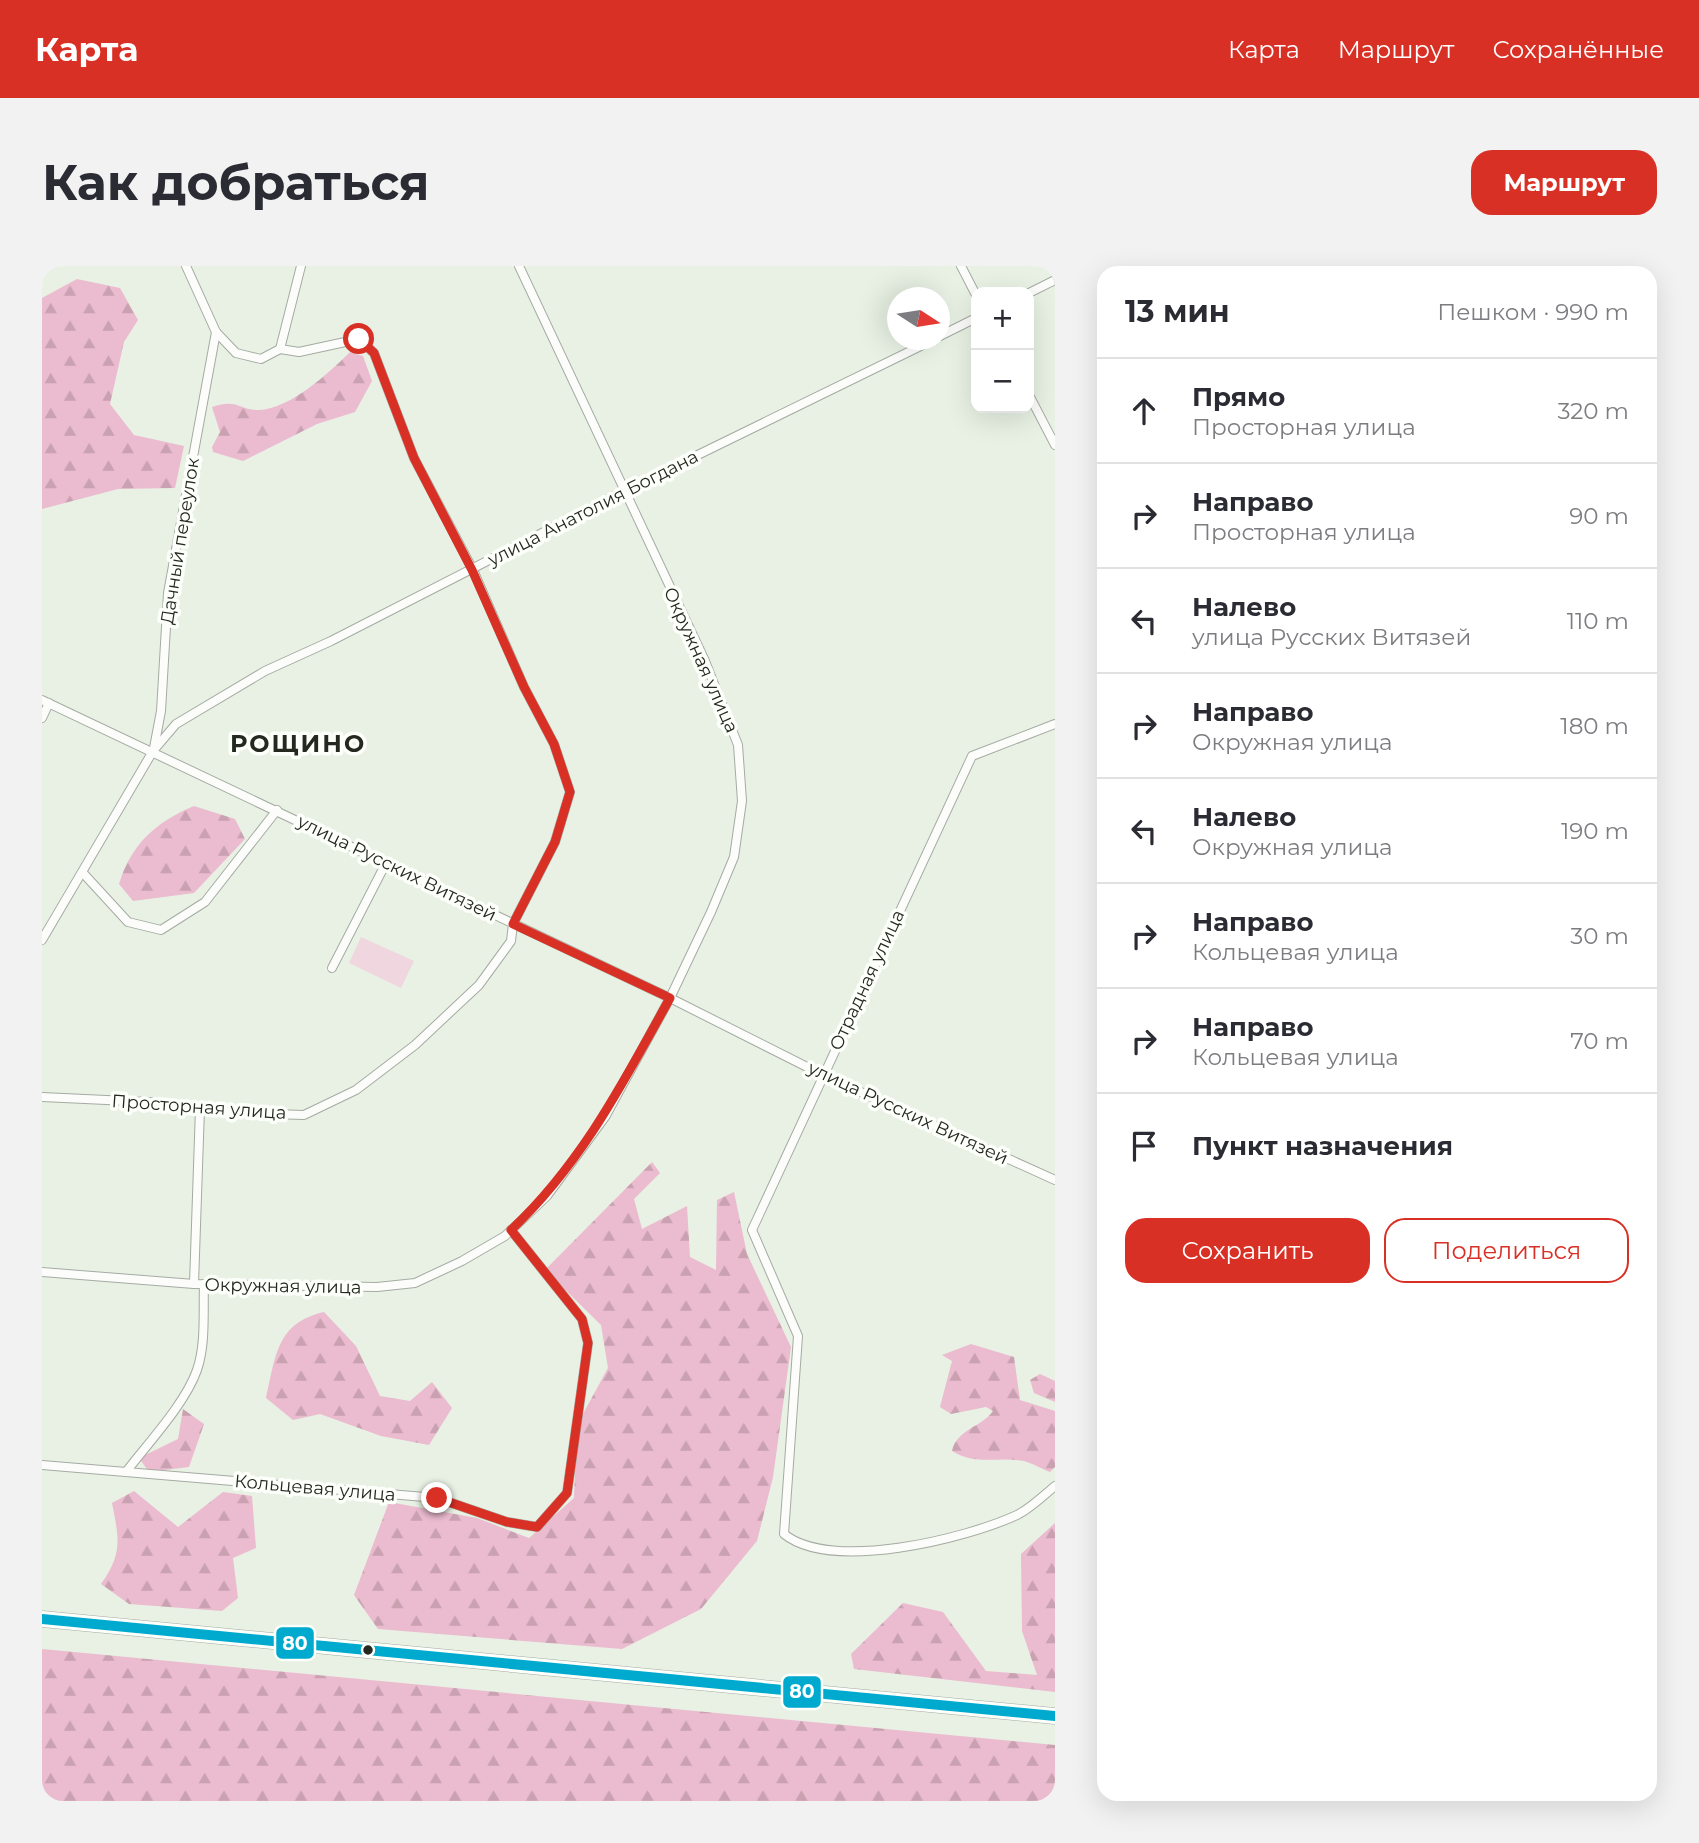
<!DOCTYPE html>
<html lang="ru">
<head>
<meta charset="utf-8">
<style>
	:root { --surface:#fff; --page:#f2f2f3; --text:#2b2b33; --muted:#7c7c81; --line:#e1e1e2; --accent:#d93025 }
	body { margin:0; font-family:Montserrat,sans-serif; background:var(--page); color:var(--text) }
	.controls { position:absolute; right:21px; top:21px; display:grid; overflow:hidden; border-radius:14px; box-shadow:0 7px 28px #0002 }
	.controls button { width:63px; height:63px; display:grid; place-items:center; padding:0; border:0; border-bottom:2px solid var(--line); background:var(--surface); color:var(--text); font:35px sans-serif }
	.compass { position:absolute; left:845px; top:21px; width:63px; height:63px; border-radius:50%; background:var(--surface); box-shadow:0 7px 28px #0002; rotate:102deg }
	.stop { position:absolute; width:21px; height:21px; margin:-16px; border:5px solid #d93025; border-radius:50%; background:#fff }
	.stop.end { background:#d93025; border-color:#fff; box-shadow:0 2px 7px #0008 }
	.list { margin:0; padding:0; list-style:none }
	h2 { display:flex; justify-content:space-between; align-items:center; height:91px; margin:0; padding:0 28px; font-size:30px }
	h2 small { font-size:23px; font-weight:400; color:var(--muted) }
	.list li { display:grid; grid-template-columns:46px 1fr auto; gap:21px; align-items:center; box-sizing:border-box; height:105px; padding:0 28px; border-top:2px solid var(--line) }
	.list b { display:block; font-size:26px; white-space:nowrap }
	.list p { margin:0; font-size:23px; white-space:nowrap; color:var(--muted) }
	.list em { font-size:23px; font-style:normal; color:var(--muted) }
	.actions { display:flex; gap:14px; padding:21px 28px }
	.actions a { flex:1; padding:16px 0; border:2px solid var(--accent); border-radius:21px; text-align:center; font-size:24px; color:var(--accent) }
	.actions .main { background:var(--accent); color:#fff }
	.icon { flex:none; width:38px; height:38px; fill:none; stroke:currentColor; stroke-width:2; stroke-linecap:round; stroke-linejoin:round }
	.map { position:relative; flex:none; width:1013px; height:1535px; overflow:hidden; border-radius:21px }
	header { display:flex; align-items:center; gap:42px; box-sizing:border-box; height:98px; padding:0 35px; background:var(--accent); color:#fff }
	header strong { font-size:33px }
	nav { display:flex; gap:38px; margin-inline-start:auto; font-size:24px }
	.intro { display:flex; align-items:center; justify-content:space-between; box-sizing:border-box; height:168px; padding:0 42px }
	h1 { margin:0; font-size:49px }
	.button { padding:18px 32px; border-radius:21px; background:var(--accent); color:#fff; font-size:24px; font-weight:700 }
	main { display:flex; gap:42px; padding:0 42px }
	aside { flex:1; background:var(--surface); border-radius:21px; box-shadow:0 7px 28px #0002 }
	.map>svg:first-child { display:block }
	.forest { fill:url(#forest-firs) }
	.garden { fill:#f0d6de }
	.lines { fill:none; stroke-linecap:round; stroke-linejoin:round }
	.street-casing { stroke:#a5aba2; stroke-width:10 }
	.highway-casing { stroke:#a5aba2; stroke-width:17 }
	.street { stroke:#fcfdfb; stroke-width:8 }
	.highway { stroke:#fcfdfb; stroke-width:14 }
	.bus-1-casing { stroke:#fcfffa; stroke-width:16 }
	.bus-1 { stroke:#00a9ce; stroke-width:10 }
	.route { stroke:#d93025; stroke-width:9 }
	.bus-dot { fill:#242920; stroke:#fcfffa; stroke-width:2.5 }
	.labels { text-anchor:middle; stroke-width:7; stroke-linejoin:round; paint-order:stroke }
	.street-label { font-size:18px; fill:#242920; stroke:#fcfffa }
	.district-label { font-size:24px; font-weight:bold; letter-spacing:2px; fill:#242920; stroke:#fcfffa }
	.line-badge { stroke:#fcfffa; stroke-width:2.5 }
	.badge-label { font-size:19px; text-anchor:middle; font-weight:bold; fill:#fff }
</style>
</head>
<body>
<header>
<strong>Карта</strong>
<nav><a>Карта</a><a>Маршрут</a><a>Сохранённые</a></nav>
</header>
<div class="intro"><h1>Как добраться</h1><a class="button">Маршрут</a></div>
<main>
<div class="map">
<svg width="1013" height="1535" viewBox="0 0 1013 1535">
	<defs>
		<pattern id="forest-firs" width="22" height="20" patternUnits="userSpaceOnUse" patternTransform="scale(1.75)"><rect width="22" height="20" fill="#ebbbcf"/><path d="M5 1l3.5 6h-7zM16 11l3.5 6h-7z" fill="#c9a1b1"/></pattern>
	</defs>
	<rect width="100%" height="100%" fill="#e8f1e4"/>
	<g class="forest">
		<path d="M35 13 78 22 96 54 82 76 68 138 92 169 142 180 133 222 76 223 0 243V32Z"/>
		<path d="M308 86 321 90 330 115 313 146 275 158 201 195 171 186 170 181 178 166 170 141C196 132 196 144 217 144 248 143 288 106 308 86Z"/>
		<path d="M152 540 193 553 203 573 152 627 91 635 77 618C89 578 114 556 152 540Z"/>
		<path d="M610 896 618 907 592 933 600 963 645 940 648 991 674 1004 675 934 692 926 705 988 749 1081 731 1211 715 1275 659 1343 580 1383 336 1363 312 1329 347 1236 435 1252 487 1272 532 1232 535 1159 566 1102 559 1059 503 1004Z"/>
		<path d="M282 1046 314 1080 338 1130 368 1135 390 1116 410 1142 387 1179 339 1170 278 1148 251 1154 224 1132C234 1090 234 1057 282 1046Z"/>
		<path d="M929 1078 972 1091 978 1134 1013 1145V1201L1008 1206C1000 1203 990 1197 982 1195 956 1190 934 1200 910 1185 915 1163 940 1161 951 1145L944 1141 909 1148 898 1141 910 1095 900 1089Z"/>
		<path d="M998 1108 1013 1115V1136L992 1127 988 1114Z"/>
		<path d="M141 1143 162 1158 147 1201 107 1206 97 1192 136 1173Z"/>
		<path d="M92 1225 136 1261 181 1226 210 1230 214 1282 191 1292 196 1332 180 1345 87 1338 59 1318C81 1287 77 1273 70 1237Z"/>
		<path d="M1013 1257V1426L812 1403 809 1388 861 1337 901 1346 944 1405 995 1409 980 1365 979 1288Z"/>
		<path d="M0 1383 1013 1479V1535H0Z"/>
	</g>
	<path class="garden" d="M319 671 372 695 359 722 307 697Z"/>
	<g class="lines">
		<defs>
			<g id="street">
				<path d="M919 0 934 29"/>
				<path d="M987 27 1013 14"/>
				<path d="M898 70 934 52"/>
				<path d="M238 83 259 0"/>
				<path d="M987 129 1013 179"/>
				<path d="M0 434 628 732 781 809 1013 914"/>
				<path d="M0 452 7 437"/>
				<path d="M1013 458 930 490 710 964 756 1070 742 1268C789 1306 923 1273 975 1249 988 1243 1001 1230 1013 1220"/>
				<path d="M112 482 119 445 126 327 174 66"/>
				<path d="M41 607 86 656 119 664 163 636 235 544"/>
				<path d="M0 674 111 485 134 458 223 405 289 375 582 225 891 74"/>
				<path d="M290 702 344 597"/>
				<path d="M0 831 107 836 195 847 262 849 314 824 373 779 437 719 469 675 471 658 513 576 528 526 512 478 482 421 431 304 372 192 332 87 317 73 257 86 238 83 219 93 194 87 174 66 144 0"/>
				<path d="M0 1006 152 1018 335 1021 373 1017 420 995 463 970 505 930 563 851 628 732 669 646 692 591 700 535 696 479 663 395 477 0"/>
				<path d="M152 1018 158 842"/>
				<path d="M0 1199 395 1232 465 1256 495 1261 525 1227 546 1077 540 1053 469 964"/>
				<path d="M84 1206C106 1177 143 1138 155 1104 164 1078 161 1046 162 1018"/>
			</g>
			<path id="highway" d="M0 1353 1013 1450"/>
		</defs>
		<use href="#street" class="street-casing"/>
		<use href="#highway" class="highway-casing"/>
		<use href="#street" class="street"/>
		<use href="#highway" class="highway"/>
		<defs>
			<path id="bus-1" d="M0 1353 1013 1450"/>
		</defs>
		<use href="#bus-1" class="bus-1-casing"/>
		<use href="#bus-1" class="bus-1"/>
	</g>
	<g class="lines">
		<path class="route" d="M317 73 332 87 372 192 430 304 482 421 512 478 528 526 513 576 471 658 628 732C581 817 540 897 469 964L540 1053 546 1077 525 1227 495 1261 465 1256 395 1232"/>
	</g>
	<circle class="bus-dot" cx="326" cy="1384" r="6"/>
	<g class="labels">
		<g class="street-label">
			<text transform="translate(551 242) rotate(-27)" y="6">улица Анатолия Богдана</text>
			<text transform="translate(138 275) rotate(-81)" y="6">Дачный переулок</text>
			<text transform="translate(659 394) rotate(66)" y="6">Окружная улица</text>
			<text transform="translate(355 602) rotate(26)" y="6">улица Русских Витязей</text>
			<text transform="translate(825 714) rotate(-65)" y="6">Отрадная улица</text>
			<text transform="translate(157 841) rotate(4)" y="6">Просторная улица</text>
			<text transform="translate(866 847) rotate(25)" y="6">улица Русских Витязей</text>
			<text transform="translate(241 1020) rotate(1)" y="6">Окружная улица</text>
			<text transform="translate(273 1222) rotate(5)" y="6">Кольцевая улица</text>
		</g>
		<g class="district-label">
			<text x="256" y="486">РОЩИНО</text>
		</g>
	</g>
	<g class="line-badge">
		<rect x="233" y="1360" width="40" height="34" rx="7" fill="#00a9ce"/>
		<rect x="740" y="1409" width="40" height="34" rx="7" fill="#00a9ce"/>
	</g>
	<g class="badge-label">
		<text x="253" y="1384">80</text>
		<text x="760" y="1432">80</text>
	</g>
</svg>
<div class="controls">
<button>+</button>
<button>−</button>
</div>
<svg class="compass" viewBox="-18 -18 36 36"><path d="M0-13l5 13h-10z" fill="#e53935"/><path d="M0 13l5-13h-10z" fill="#7c7c81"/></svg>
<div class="stop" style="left:317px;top:73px"></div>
<div class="stop end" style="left:395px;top:1232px"></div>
</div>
<aside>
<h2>13 мин<small>Пешком · 990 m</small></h2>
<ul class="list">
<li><svg class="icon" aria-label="ahead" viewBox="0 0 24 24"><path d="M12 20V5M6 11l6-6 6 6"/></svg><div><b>Прямо</b><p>Просторная улица</p></div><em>320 m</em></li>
<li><svg class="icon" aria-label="right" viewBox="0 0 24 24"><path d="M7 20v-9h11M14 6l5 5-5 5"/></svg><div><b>Направо</b><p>Просторная улица</p></div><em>90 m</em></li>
<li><svg class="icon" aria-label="left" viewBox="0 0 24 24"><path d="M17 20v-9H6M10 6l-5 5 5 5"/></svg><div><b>Налево</b><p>улица Русских Витязей</p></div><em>110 m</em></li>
<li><svg class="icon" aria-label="right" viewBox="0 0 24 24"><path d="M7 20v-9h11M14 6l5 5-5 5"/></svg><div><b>Направо</b><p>Окружная улица</p></div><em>180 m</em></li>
<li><svg class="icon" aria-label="left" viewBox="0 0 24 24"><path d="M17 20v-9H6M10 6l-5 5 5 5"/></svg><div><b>Налево</b><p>Окружная улица</p></div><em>190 m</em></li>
<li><svg class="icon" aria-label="right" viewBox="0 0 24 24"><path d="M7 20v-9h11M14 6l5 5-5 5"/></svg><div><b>Направо</b><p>Кольцевая улица</p></div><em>30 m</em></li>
<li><svg class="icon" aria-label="right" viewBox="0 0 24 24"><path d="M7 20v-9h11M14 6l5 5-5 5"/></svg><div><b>Направо</b><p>Кольцевая улица</p></div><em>70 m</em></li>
<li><svg class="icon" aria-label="arrive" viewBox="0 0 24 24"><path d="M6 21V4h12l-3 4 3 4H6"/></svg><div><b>Пункт назначения</b></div></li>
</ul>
<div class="actions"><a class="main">Сохранить</a><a>Поделиться</a></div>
</aside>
</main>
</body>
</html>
